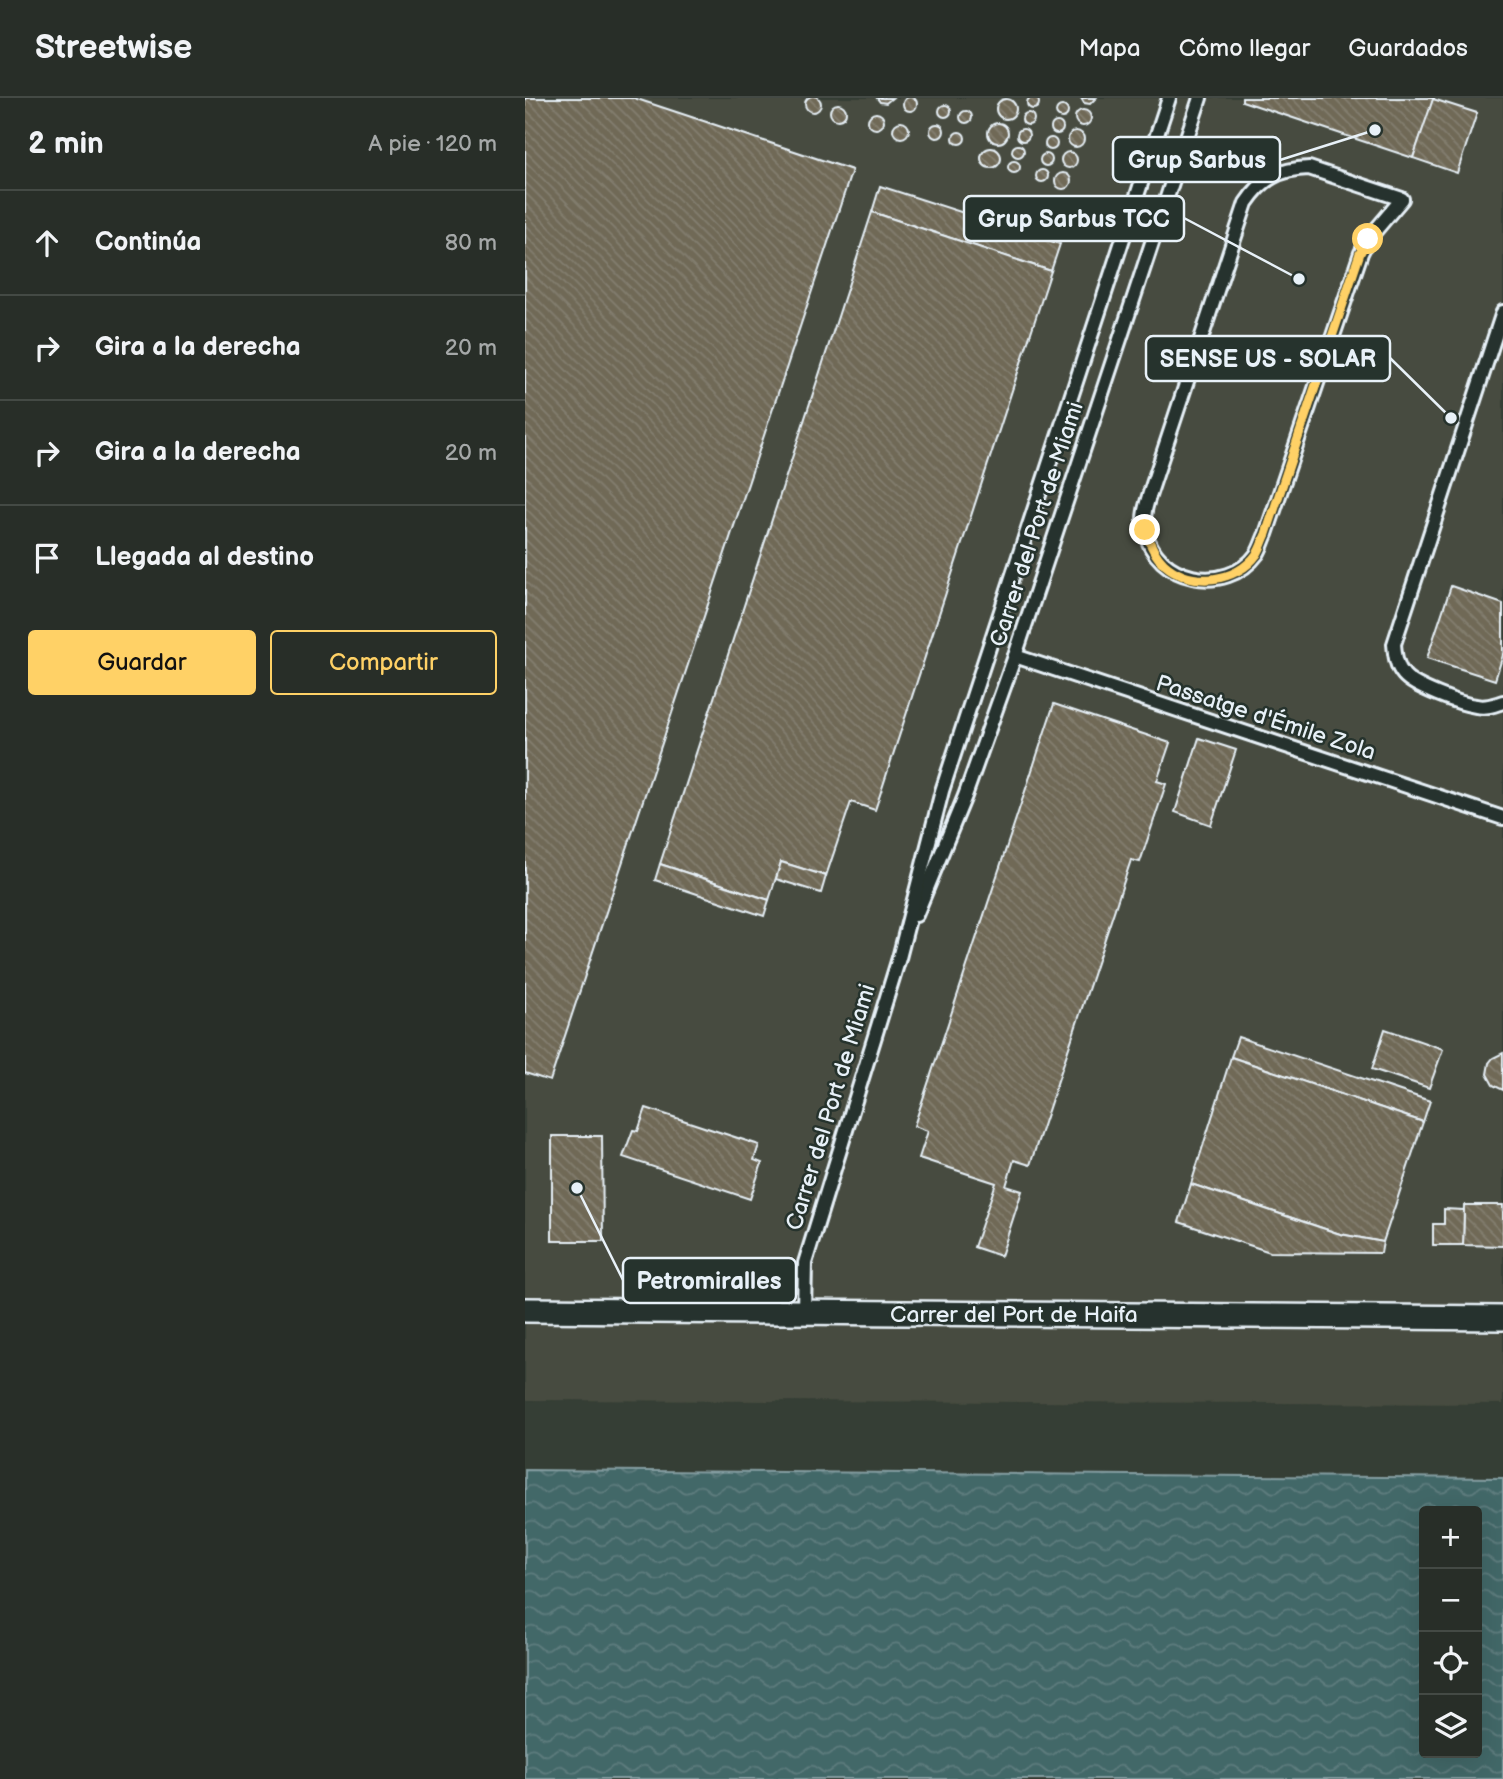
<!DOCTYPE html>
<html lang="es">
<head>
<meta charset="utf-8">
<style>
	:root { --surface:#282e28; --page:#343a34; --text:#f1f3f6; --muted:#a5a8a8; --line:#444a45; --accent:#ffd166 }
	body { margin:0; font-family:"Balsamiq Sans",sans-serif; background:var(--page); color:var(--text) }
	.controls { position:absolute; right:21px; bottom:21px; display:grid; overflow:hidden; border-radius:7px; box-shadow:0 7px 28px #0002 }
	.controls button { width:63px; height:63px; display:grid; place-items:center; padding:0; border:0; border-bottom:2px solid var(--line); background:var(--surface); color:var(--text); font:35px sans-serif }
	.stop { position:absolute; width:21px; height:21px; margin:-16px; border:5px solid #ffd166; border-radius:50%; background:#fff }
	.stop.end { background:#ffd166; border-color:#fff; box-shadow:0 2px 7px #0008 }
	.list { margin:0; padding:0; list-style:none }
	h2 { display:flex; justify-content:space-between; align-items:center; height:91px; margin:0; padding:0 28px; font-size:30px }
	h2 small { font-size:23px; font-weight:400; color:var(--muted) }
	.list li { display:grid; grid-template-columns:46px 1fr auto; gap:21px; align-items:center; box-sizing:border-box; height:105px; padding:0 28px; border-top:2px solid var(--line) }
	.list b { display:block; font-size:26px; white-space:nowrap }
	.list em { font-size:23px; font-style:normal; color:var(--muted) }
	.actions { display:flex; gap:14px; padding:21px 28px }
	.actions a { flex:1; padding:16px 0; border:2px solid var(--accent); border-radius:7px; text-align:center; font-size:24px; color:var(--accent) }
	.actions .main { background:var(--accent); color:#111 }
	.icon { flex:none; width:38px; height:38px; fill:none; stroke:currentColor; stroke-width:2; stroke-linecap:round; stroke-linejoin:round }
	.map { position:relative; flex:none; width:978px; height:1681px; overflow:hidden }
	header { display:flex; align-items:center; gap:42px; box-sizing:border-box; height:98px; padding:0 35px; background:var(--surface); border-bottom:2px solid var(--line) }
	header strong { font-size:33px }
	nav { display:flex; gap:38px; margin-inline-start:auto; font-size:24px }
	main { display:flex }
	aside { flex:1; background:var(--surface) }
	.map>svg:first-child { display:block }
	.built { fill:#464b3f }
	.water { fill:url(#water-waves); stroke:#859ea2; stroke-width:2; fill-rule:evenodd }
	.building { fill:url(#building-back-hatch); stroke:#e8f1f8; stroke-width:2 }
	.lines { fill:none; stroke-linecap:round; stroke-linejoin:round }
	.lane-casing { stroke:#e8f1f8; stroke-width:18 }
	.street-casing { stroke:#e8f1f8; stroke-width:28 }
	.lane { stroke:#26332d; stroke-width:12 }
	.street { stroke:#26332d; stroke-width:23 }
	.route { stroke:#ffd166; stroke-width:9 }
	.labels { text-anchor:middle; stroke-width:5; stroke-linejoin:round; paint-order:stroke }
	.street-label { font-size:23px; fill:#e8f1f8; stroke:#26332d }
	.leader { fill:none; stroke:#e8f1f8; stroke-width:2.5 }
	.callout-dot { fill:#e8f1f8; stroke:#26332d; stroke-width:2.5 }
	.callout { fill:#26332d; stroke:#e8f1f8; stroke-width:2.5 }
	.callout-label { font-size:24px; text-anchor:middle; font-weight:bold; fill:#e8f1f8 }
</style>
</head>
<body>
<header>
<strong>Streetwise</strong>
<nav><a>Mapa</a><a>Cómo llegar</a><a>Guardados</a></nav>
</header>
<main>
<aside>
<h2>2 min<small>A pie · 120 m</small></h2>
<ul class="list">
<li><svg class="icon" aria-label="ahead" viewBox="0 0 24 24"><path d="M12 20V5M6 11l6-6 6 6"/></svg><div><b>Continúa</b></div><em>80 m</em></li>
<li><svg class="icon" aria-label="right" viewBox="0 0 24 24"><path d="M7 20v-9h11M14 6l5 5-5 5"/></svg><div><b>Gira a la derecha</b></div><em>20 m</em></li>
<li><svg class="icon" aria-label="right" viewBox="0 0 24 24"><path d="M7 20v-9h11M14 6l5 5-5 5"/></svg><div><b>Gira a la derecha</b></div><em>20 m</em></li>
<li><svg class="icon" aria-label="arrive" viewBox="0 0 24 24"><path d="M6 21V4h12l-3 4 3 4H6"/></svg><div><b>Llegada al destino</b></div></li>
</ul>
<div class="actions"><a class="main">Guardar</a><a>Compartir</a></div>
</aside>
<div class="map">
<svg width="978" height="1681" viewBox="0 0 978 1681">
	<defs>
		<pattern id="water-waves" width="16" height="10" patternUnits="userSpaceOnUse" patternTransform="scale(1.75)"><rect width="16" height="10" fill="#436768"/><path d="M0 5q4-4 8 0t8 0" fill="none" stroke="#5e7d7e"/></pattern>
		<pattern id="building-back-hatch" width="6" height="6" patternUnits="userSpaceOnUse" patternTransform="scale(1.75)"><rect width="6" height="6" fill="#6f6957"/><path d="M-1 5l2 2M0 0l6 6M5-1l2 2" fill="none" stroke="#847f70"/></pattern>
	</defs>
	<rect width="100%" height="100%" fill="#353e35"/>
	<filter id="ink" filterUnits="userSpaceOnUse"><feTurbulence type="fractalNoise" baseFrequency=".0143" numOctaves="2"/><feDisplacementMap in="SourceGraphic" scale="14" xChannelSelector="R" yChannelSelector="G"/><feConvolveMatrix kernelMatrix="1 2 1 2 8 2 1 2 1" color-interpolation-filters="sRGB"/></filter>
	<g filter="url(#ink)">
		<path class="built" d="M0 0H978V1306L0 1302Z"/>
		<path class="water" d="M0 1372 978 1380V1681H0ZM899 1413H952V1655H899Z"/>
		<g class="building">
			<circle cx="288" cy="6" r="8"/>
			<circle cx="385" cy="6" r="7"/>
			<circle cx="508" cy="5" r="6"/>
			<path d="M0 0H109L327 72 25 983 0 975Z"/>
			<path d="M352 0H367L361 5 355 4Z"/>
			<path d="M556 0H571L565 6 559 5Z"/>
			<path d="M717 0H909L888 60 717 3Z"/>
			<path d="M908 1 952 15 932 75 888 60Z"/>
			<circle cx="481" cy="11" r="10"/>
			<circle cx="313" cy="14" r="8"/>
			<circle cx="420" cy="13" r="6"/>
			<circle cx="537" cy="14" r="6"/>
			<circle cx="558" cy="20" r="8"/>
			<circle cx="441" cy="19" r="6"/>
			<circle cx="503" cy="21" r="6"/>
			<circle cx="351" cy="23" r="8"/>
			<circle cx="532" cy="30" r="6"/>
			<circle cx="376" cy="32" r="8"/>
			<circle cx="473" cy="35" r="10"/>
			<circle cx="412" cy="33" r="7"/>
			<circle cx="498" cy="37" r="6"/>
			<circle cx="551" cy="41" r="8"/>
			<circle cx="434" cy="40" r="6"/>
			<circle cx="526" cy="46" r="6"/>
			<circle cx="493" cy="53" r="6"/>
			<circle cx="466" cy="60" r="10"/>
			<circle cx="544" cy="62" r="8"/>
			<circle cx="521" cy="62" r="6"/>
			<circle cx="489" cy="69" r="6"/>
			<circle cx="517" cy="78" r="6"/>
			<circle cx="538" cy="83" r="8"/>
			<path d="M355 88 535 146 526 173 347 114Z"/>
			<path d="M347 114 526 173 350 712 326 704 301 778 256 764 244 802 135 766Z"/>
			<path d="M926 488 978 506V557L970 582 902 560Z"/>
			<path d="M529 606 645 645 632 683 641 686 615 764 606 762 505 1067 489 1062 481 1088 497 1093 476 1158 449 1149 471 1085 394 1060 403 1033 389 1028Z"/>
			<path d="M674 640 711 652 686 727 650 714Z"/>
			<path d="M256 764 301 778 296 795 251 781Z"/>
			<path d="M135 766 244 802 239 818 130 782Z"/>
			<path d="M860 931 918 951 904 990 847 971Z"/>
			<path d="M713 939 905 1003 898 1024 706 959Z"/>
			<path d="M978 955V992L968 987 962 976 964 965 968 960Z"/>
			<path d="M706 959 898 1024 858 1144 815 1136 666 1086Z"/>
			<path d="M121 1010 234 1047 229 1062 237 1065 225 1101 98 1059 108 1032 113 1033Z"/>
			<path d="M27 1038H77L78 1143H27Z"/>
			<path d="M666 1086 815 1136 858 1144 856 1155 745 1154 654 1124Z"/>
			<path d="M939 1107H978V1148L938 1147Z"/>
			<path d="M919 1111 939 1112 938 1147H908V1126H919Z"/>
		</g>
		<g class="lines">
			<defs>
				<g id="lane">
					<path d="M784 70 877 101 843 141 836 155 741 436C738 442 736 450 732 456 701 498 630 484 620 432 617 419 621 407 625 395L721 105C737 81 754 71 784 70Z"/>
					<path d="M978 214 869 546C870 557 871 568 879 577 889 589 935 606 951 608 961 610 969 607 978 604"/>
					<path d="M490 558 978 720"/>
					<path d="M391 817 440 698 490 558 675 0"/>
					<path d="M279 1214 280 1165 374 860 417 693 644 0"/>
				</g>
				<path id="street" d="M0 1212 978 1220"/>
			</defs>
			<use href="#lane" class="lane-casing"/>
			<use href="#street" class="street-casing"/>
			<use href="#lane" class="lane"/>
			<use href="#street" class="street"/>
		</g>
	</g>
	<g class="lines" filter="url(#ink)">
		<path class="route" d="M620 432C624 444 629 457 639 466 666 490 711 485 732 456 736 450 738 442 741 436L835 155 843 141"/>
	</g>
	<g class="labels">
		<g class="street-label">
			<text transform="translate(511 426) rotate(-72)" y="8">Carrer del Port de Miami</text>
			<text transform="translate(741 619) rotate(18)" y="8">Passatge d'Émile Zola</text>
			<text transform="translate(305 1009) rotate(-73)" y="8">Carrer del Port de Miami</text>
			<text x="489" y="1224">Carrer del Port de Haifa</text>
		</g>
	</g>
	<path class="leader" d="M850 32L755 62M774 181L659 120M926 320L865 260M52 1090L98 1182"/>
	<g class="callout-dot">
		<circle cx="850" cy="32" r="7"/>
		<circle cx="774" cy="181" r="7"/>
		<circle cx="926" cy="320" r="7"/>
		<circle cx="52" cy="1090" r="7"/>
	</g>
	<g class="callout">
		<rect x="588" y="39" width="167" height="45" rx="7"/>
		<rect x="439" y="98" width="220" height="45" rx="7"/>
		<rect x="621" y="238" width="244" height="45" rx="7"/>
		<rect x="98" y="1160" width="173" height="45" rx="7"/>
	</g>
	<g class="callout-label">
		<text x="672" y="70">Grup Sarbus</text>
		<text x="549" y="129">Grup Sarbus TCC</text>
		<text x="743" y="269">SENSE US - SOLAR</text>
		<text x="184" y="1191">Petromiralles</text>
	</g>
</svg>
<div class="controls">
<button>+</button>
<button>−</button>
<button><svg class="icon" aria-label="locate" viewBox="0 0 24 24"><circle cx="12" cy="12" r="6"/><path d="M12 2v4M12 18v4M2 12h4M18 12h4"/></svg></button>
<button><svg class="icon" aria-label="layers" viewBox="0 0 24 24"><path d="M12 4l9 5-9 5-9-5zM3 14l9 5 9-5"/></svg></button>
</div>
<div class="stop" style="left:843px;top:141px"></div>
<div class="stop end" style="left:620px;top:432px"></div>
</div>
</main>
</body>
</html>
